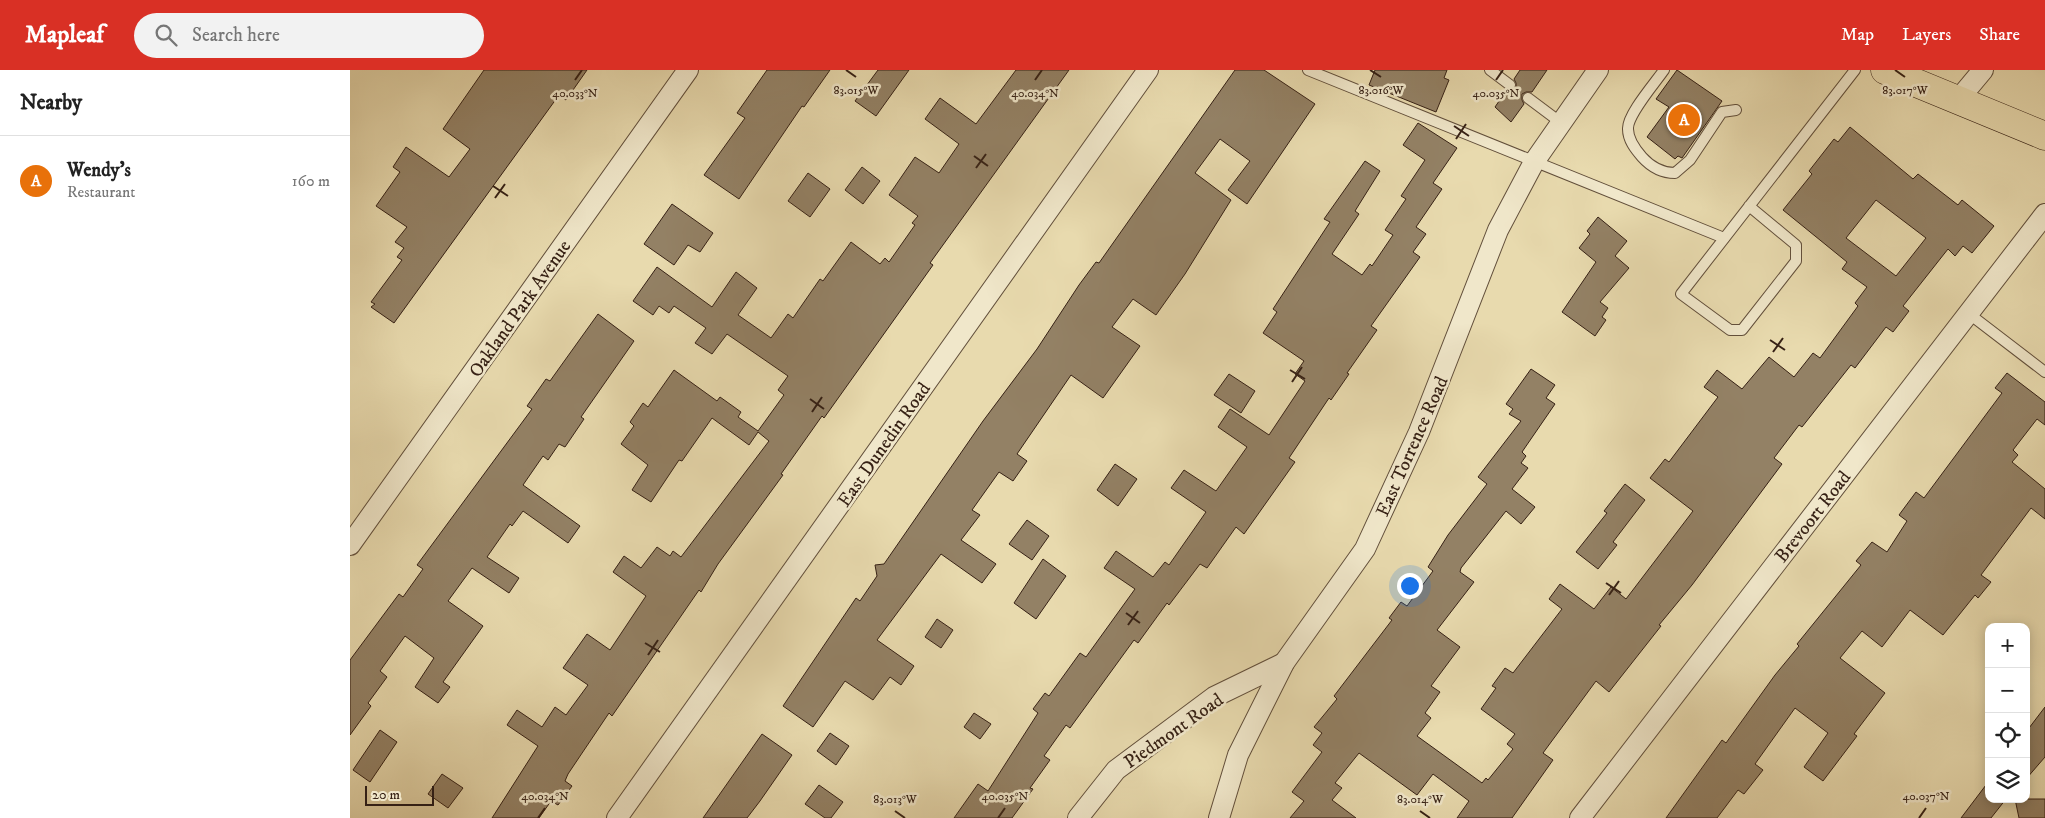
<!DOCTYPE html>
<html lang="en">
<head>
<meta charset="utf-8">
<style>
	:root { --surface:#fff; --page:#f2f2f2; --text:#222; --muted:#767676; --line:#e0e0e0; --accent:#d93025 }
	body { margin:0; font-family:"IM FELL DW Pica",serif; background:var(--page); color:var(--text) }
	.controls { position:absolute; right:15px; bottom:15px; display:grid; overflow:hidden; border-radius:10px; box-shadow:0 2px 12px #0003 }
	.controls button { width:45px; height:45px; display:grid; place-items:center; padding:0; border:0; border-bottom:1px solid var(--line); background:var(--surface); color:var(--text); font:25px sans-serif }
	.scale { position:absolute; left:15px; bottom:12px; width:69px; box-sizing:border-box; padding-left:5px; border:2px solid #362115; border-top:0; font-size:14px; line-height:18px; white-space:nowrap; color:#362115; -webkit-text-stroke:4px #f0e7ca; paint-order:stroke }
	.you { position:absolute; left:1059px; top:515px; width:18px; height:18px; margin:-12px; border:4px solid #fff; border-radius:50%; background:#1a73e8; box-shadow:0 0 0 8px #1a73e833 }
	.badge { display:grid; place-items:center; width:32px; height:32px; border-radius:50%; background:var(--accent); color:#fff; font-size:16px; font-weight:700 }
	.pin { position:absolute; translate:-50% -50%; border:2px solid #fff; box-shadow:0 1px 5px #0006 }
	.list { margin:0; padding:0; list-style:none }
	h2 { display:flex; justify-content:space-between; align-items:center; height:65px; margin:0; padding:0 20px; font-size:21px }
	h2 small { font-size:16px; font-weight:400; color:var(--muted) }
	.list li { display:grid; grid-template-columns:32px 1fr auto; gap:15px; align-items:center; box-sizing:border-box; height:90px; padding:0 20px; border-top:1px solid var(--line) }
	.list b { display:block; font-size:19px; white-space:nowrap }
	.list p { margin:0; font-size:16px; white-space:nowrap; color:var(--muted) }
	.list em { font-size:16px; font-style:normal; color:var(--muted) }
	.icon { flex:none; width:28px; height:28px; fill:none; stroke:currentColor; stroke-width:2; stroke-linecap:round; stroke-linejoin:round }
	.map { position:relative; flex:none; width:1695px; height:748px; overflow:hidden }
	header { display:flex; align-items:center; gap:30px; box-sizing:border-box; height:70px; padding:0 25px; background:var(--accent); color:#fff }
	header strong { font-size:24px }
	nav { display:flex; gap:28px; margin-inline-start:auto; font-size:18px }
	.search { width:350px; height:45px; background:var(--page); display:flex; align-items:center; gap:12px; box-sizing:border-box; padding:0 18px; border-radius:28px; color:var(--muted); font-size:19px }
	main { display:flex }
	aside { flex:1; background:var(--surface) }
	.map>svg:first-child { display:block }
	.building { fill:#938165; stroke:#362115; fill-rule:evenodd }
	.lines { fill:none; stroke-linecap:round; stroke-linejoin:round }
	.lane-casing { stroke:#624f3b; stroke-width:12 }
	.street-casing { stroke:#624f3b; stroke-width:22 }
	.primary-casing { stroke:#362115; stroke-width:29 }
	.lane { stroke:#f0e7ca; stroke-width:10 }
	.street { stroke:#f0e7ca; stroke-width:20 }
	.primary { stroke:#e8daae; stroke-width:28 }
	.ticks { fill:none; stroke:#362115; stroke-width:2 }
	.labels { text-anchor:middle; stroke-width:5; stroke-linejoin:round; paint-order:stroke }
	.street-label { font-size:19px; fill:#362115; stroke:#f0e7ca }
	.ticks-label { font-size:12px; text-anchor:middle; fill:#362115; stroke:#f0e7ca; stroke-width:5; stroke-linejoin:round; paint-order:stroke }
</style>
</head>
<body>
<header>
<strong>Mapleaf</strong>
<div class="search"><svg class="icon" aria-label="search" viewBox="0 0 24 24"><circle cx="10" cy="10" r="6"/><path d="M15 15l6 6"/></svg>Search here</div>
<nav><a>Map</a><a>Layers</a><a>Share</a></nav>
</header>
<main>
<aside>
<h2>Nearby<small></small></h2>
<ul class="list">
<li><span class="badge" style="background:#e8710a">A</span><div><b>Wendy's</b><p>Restaurant</p></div><em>160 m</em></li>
</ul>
</aside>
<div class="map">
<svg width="1695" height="748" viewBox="0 0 1695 748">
	<rect width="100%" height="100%" fill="#e8daae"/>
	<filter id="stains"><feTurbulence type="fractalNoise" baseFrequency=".004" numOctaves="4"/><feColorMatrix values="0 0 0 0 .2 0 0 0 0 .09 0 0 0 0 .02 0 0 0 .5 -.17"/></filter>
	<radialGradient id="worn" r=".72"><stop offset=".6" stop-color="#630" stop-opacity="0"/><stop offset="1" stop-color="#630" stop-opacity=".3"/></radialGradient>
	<g class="building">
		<path d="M134 0H237L216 30 209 25 44 253 21 237 25 234 21 232 52 190 47 187 54 178 45 172 57 157 26 136 50 102 43 97 56 77 99 107 120 79 93 59Z"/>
		<path d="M417 0H480L454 37 452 36 389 129 354 105 395 48 387 43Z"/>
		<path d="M528 0H559L526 46 505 31Z"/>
		<path d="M666 0H719L580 193 583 195 474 348 472 346 431 404 433 405 368 494 351 522 349 520 262 646 259 643 218 704 215 711 222 716 208 735 201 731 189 748H142L188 676 157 655 167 640 192 657 205 637 216 645 238 615 213 598 237 564 260 580 296 526 263 502 274 486 291 498 307 477 320 486 323 481 331 487 419 371 408 362 399 375 362 348 332 391 329 390 301 432 282 420 298 395 271 374 284 356 280 352 293 333 298 337 324 300 367 331 370 327 391 342 388 347 408 361 434 325 428 320 438 306 377 264 362 284 345 273 356 258 324 236 319 243 309 236 303 245 283 231 307 197 362 237 386 202 407 218 388 245 421 268 438 244 443 248 470 209 473 211 501 172 530 194 535 188 539 192 565 155 562 153 568 146 539 125 565 87 589 103 609 74 575 49 590 28 626 54Z"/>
		<path d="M885 0H914L965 34 897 134 878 120 900 91 870 69 845 103 881 130 835 204 806 245 783 229 762 257 790 276 753 328 721 305 667 384 677 391 663 411 649 402 622 440 630 445 611 470 646 494 632 513 591 484 527 570 564 596 551 615 540 607 523 630 495 611 463 657 433 636 506 528 510 531 527 506 525 495 534 494 633 351 687 279 729 215 746 192 749 193Z"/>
		<path d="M1025 0H1097L1094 8 1099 10 1086 42 1019 15Z"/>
		<path d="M1170 0H1197L1182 22H1176L1172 24V30L1174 34 1161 52 1145 37 1156 21H1162L1166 19V13L1164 9Z"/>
		<path d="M1327 0 1372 31 1332 88 1328 86 1325 89 1297 67 1319 37 1306 29Z"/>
		<path d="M1068 53 1107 78 1083 113 1092 119 1066 157 1076 164 1063 182 1070 187 1021 256 1027 260 997 303 999 304 981 330 979 328 939 388 945 392 894 464 886 457 857 498 850 494 819 535 817 533 788 573 784 570 720 658 716 655 694 686 700 690 680 718 683 719 662 748H604L628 714 638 721 688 643 683 639 695 623 699 626 730 583 736 587 785 519 754 498 766 481 803 507 815 492 819 495 856 442 821 418 834 400 866 421 897 377 868 357 880 339 919 365 955 311 945 304 954 291 913 263 927 242 923 239 980 152 974 149 1015 91 1030 101 1005 141 1009 144 982 184 1012 205 1020 194 1022 196 1043 165 1035 160 1056 129 1051 126 1075 90 1053 75Z"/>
		<path d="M1500 57 1563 109 1568 104 1608 135 1612 130 1644 156 1622 183 1613 176 1605 186 1598 179 1553 236 1559 241 1543 262 1536 257 1505 298 1501 295 1452 357 1449 355 1424 388 1432 394 1342 515 1309 555 1311 556 1259 622 1246 611 1193 683 1203 690 1162 748H1107L1119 731 1083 704 1067 725 1009 683 985 713 992 718 982 730 1006 748H940L954 731 942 722 972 682 963 675 972 663 964 657 987 629 984 626 1042 550 1039 548 1051 532 1057 536 1083 501 1078 497 1098 465 1137 414 1128 407 1171 351 1159 344 1163 339 1156 334 1181 299 1205 315 1196 328 1205 334 1172 382 1176 386 1171 393 1178 398 1162 419 1185 437 1171 454 1156 441 1111 498 1110 502 1124 512 1087 560 1110 577 1081 616 1090 622 1075 643 1081 648 1067 666 1132 713 1136 708 1138 710 1163 679 1157 674 1165 664 1131 639 1146 618 1142 616 1155 598 1163 603 1212 539 1199 529 1210 514 1244 539 1261 517 1276 529 1343 441 1300 408 1315 389 1319 392 1368 327 1354 317 1367 300 1392 319 1419 287 1444 307 1463 283 1470 288 1508 236 1505 233 1517 217 1492 199 1497 192 1433 140 1462 104 1459 101 1484 69 1488 72ZM1526 130 1576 168 1546 206 1496 168Z"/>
		<path d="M512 97 530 111 513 134 495 120Z"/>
		<path d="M458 103 480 119 460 147 438 131Z"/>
		<path d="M322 134 363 163 350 182 338 175 324 195 294 174Z"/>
		<path d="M1248 147 1277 171 1265 186 1279 198 1250 232 1258 238 1252 247 1256 250 1245 266 1212 242 1246 192 1229 178 1240 164 1237 161Z"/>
		<path d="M248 244 284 271 231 347 234 349 215 377 209 374 198 390 193 386 173 415 230 456 218 473 173 441 162 456 160 454 137 487 169 508 159 523 122 498 98 531 133 556 93 612 100 617 88 633 65 617 84 588 55 566 30 601 37 607 18 633 21 636 0 665V590L49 524 53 527 73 499 67 495 182 339 177 336 196 309 200 311Z"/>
		<path d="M1657 303 1695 332V355L1687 349 1663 380 1668 385 1662 392 1695 419V449L1681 438 1631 505 1641 512 1628 528 1625 525 1593 565 1560 540 1532 577 1512 561 1490 588 1535 623 1504 664 1507 666 1473 711 1454 697 1478 663 1445 638 1405 694 1413 700 1394 724 1388 720 1367 748H1316L1372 670 1376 673 1425 605 1449 576 1447 574 1511 495 1506 491 1522 472 1537 482 1557 451 1549 445 1566 422 1574 428 1652 323 1645 318Z"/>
		<path d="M879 304 905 321 891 343 864 325Z"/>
		<path d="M765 394 787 409 768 436 747 420Z"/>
		<path d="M1275 414 1295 430 1263 472 1267 475 1248 499 1226 482 1257 443 1254 441Z"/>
		<path d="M677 450 699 466 682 490 659 474Z"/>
		<path d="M693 489 716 506 686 549 664 533Z"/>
		<path d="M587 549 603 560 591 578 575 567Z"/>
		<path d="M1695 637V687L1676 709V662Z"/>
		<path d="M624 643 641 654 630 669 614 657Z"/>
		<path d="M30 660 47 672 20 712 3 700Z"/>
		<path d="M480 663 499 676 486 695 467 681Z"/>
		<path d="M412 664 442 685 410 731 397 748H353Z"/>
		<path d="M92 704 113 718 98 738 78 724Z"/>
		<path d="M1639 711V729H1656L1641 748H1611Z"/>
		<path d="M469 715 493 732 481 748H475L455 734Z"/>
		<path d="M1665 729H1695V748H1669Z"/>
	</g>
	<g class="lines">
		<defs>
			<g id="lane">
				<path d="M958 0 1374 168"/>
				<path d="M1140 0 1160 15"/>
				<path d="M1314 0C1305 13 1277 45 1278 59 1278 70 1285 79 1292 87 1301 97 1312 103 1325 103L1340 90 1372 42 1386 40"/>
				<path d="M1178 28 1210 52"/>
				<path d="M1399 136 1446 175V191L1392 260H1380L1331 224 1505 0"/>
				<path d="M1618 243 1695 302"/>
			</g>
			<g id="street">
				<path d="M1608 30 1633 0"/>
				<path d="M0 475 338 0"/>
				<path d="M267 748 798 0"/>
				<path d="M728 748 766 700 864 627 934 593"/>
				<path d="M869 748 888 685 934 593 1015 479 1069 362 1148 160 1184 92 1248 0"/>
				<path d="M1230 748 1695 144"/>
			</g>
			<path id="primary" d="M1535 0 1695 66"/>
		</defs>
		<use href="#lane" class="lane-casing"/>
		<use href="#street" class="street-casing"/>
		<use href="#primary" class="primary-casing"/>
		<use href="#lane" class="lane"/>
		<use href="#street" class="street"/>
		<use href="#primary" class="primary"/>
	</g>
	<path class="ticks" d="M496 0 506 7M1020 0 1031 7M1545 0 1555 7M225 10 232 0M685 10 692 0M1146 10 1153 0M1104 56 1119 66M1106 69 1116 54M624 86 638 96M626 98 636 84M143 116 158 126M145 128 155 114M1420 270 1435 280M1423 282 1433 268M940 300 955 309M942 312 952 297M460 329 474 339M462 342 472 327M1256 513 1271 523M1259 525 1269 511M776 543 790 553M778 555 788 541M295 573 310 582M298 585 308 570M545 741 555 748M1070 741 1080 748M188 748 195 738M648 748 655 738M1569 748 1576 738"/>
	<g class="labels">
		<g class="street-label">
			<text transform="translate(169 238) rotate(-55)" y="7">Oakland Park Avenue</text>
			<text transform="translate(533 374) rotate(-55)" y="7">East Dunedin Road</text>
			<text transform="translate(1061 376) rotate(-66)" y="7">East Torrence Road</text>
			<text transform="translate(1462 446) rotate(-52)" y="7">Brevoort Road</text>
			<text transform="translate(823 660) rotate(-35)" y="7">Piedmont Road</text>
		</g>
	</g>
	<g class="ticks-label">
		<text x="1031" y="24">83.016°W</text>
		<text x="1555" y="24">83.017°W</text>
		<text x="506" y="24">83.015°W</text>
		<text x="225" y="27">40.033°N</text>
		<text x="685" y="27">40.034°N</text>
		<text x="1146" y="27">40.035°N</text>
		<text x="195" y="730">40.034°N</text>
		<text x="655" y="730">40.035°N</text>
		<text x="1576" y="730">40.037°N</text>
		<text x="545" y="733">83.013°W</text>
		<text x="1070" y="733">83.014°W</text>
	</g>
	<rect width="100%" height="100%" filter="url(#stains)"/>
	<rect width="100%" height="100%" fill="url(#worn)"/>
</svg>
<div class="controls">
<button>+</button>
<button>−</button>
<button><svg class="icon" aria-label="locate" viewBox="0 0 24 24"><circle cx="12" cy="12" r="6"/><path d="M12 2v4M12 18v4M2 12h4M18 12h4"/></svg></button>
<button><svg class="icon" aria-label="layers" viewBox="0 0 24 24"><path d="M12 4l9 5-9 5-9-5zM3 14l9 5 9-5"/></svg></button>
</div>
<div class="scale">20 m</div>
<div class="you"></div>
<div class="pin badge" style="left:1334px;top:50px;background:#e8710a">A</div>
</div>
</main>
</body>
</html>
